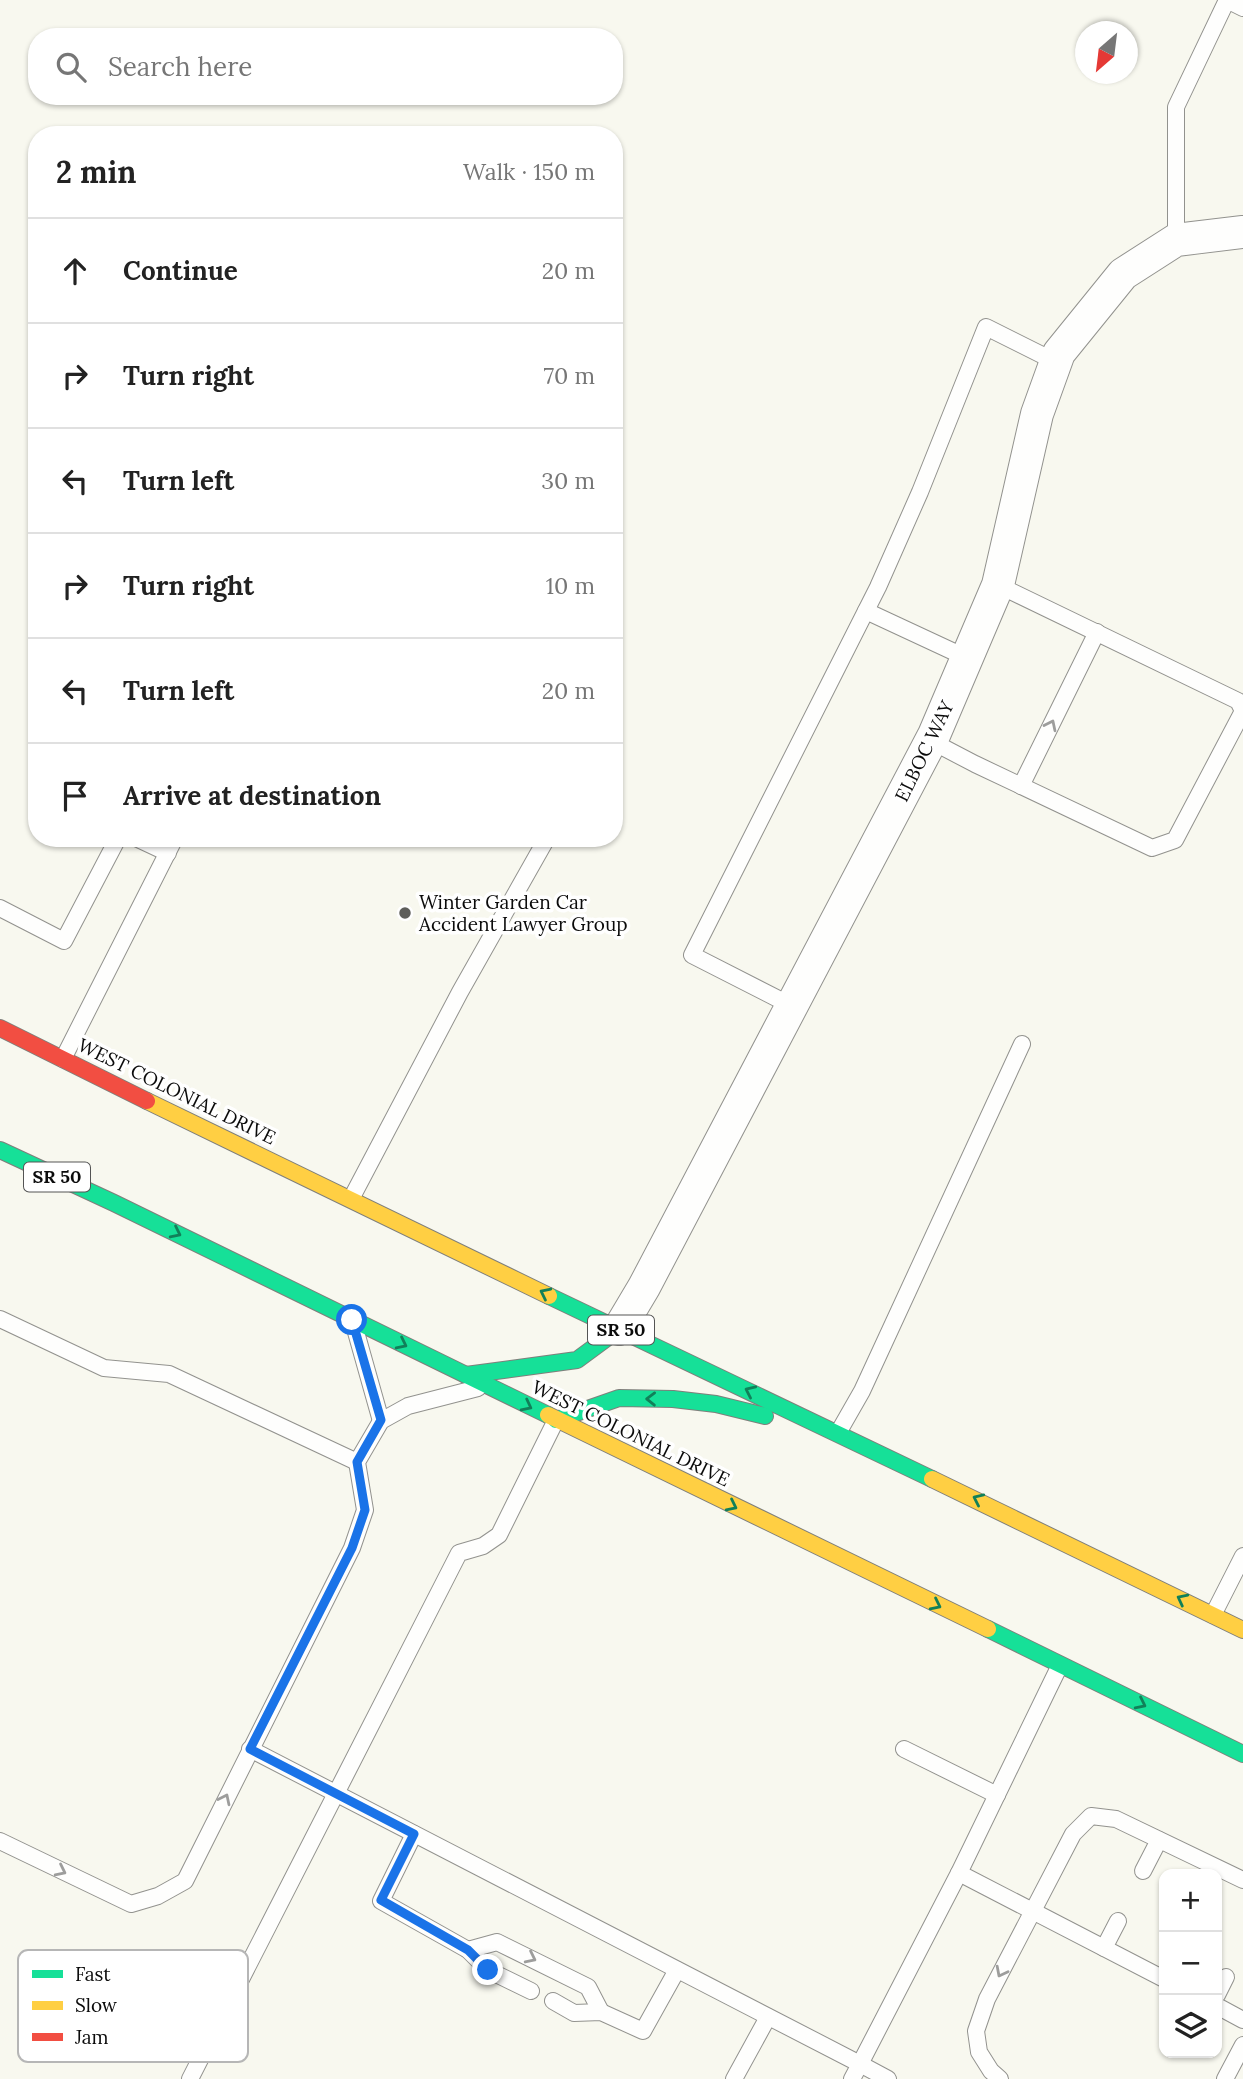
<!DOCTYPE html>
<html lang="en">
<head>
<meta charset="utf-8">
<style>
	:root { --surface:#fff; --page:#f6f6f6; --text:#222; --muted:#767676; --line:#e0e0e0 }
	body { margin:0; font-family:Lora,serif; background:var(--page); color:var(--text) }
	.controls { position:absolute; right:21px; bottom:21px; display:grid; overflow:hidden; border-radius:14px; box-shadow:0 2px 5px #0004 }
	.controls button { width:63px; height:63px; display:grid; place-items:center; padding:0; border:0; border-bottom:2px solid var(--line); background:var(--surface); color:var(--text); font:35px sans-serif }
	.compass { position:absolute; left:1075px; top:21px; width:63px; height:63px; border-radius:50%; background:var(--surface); box-shadow:0 2px 5px #0004; rotate:208deg }
	.stop { position:absolute; width:21px; height:21px; margin:-16px; border:5px solid #1a73e8; border-radius:50%; background:#fff }
	.stop.end { background:#1a73e8; border-color:#fff; box-shadow:0 2px 7px #0008 }
	.list { margin:0; padding:0; list-style:none }
	h2 { display:flex; justify-content:space-between; align-items:center; height:91px; margin:0; padding:0 28px; font-size:30px }
	h2 small { font-size:23px; font-weight:400; color:var(--muted) }
	.list li { display:grid; grid-template-columns:46px 1fr auto; gap:21px; align-items:center; box-sizing:border-box; height:105px; padding:0 28px; border-top:2px solid var(--line) }
	.list b { display:block; font-size:26px; white-space:nowrap }
	.list em { font-size:23px; font-style:normal; color:var(--muted) }
	.icon { flex:none; width:38px; height:38px; fill:none; stroke:currentColor; stroke-width:2; stroke-linecap:round; stroke-linejoin:round }
	.map { position:relative; flex:none; width:1243px; height:2079px; overflow:hidden }
	.search { position:absolute; background:var(--surface); box-shadow:0 2px 5px #0004; left:28px; top:28px; width:595px; height:77px; display:flex; align-items:center; gap:18px; box-sizing:border-box; padding:0 24px; border-radius:28px; color:var(--muted); font-size:26px }
	.panel { position:absolute; background:var(--surface); box-shadow:0 2px 5px #0004; left:28px; top:126px; width:595px; height:721px; border-radius:28px }
	.map>svg:first-child { display:block }
	.lines { fill:none; stroke-linecap:round; stroke-linejoin:round }
	.lane-casing { stroke:#92928e; stroke-width:18 }
	.street-casing { stroke:#92928e; stroke-width:34 }
	.fast-casing { stroke:#7f7f7b; stroke-width:18 }
	.slow-casing { stroke:#7f7f7b; stroke-width:18 }
	.jam-casing { stroke:#7f7f7b; stroke-width:18 }
	.lane { stroke:#fefefd; stroke-width:16 }
	.street { stroke:#fefefd; stroke-width:32 }
	.fast { stroke:#16e098; stroke-width:16 }
	.slow { stroke:#ffcf43; stroke-width:16 }
	.jam { stroke:#f24e42; stroke-width:16 }
	.oneway { stroke:#9d9d9c }
	.oneway2 { stroke:#118059 }
	.route { stroke:#1a73e8; stroke-width:9 }
	.poi-dot { fill:#5e5e5b; stroke:#fff; stroke-width:2.5 }
	.labels { text-anchor:middle; stroke-width:7; stroke-linejoin:round; paint-order:stroke }
	.shield { fill:#fff; stroke:#545454; stroke-width:2 }
	.shield-label { font-size:18px; font-weight:bold; fill:#0b0b0b }
	.street-label { font-size:19px; fill:#0b0b0b; stroke:#fff }
	.poi-label { font-size:19px; fill:#0b0b0b; stroke:#fff; text-anchor:start }
	.key { fill:#fff; stroke:#b6b6b6; stroke-width:2 }
	.key-label { font-size:19px; fill:#0b0b0b }
</style>
</head>
<body>
<div class="map">
<svg width="1243" height="2079" viewBox="0 0 1243 2079">
	<rect width="100%" height="100%" fill="#f8f8ef"/>
	<g class="lines">
		<defs>
			<g id="lane">
				<path d="M1176 240V107L1227 0 1243 8"/>
				<path d="M866 611 967 658"/>
				<path d="M931 741 975 764 1152 848 1175 840 1243 711 1238 701 998 585"/>
				<path d="M1021 786 1097 632"/>
				<path d="M136 838 168 853"/>
				<path d="M0 908 64 941 118 838"/>
				<path d="M792 1006 692 955 878 587 920 492 986 327 1056 362"/>
				<path d="M63 1059 175 838"/>
				<path d="M351 1199 460 992 547 838"/>
				<path d="M0 1319 104 1368 169 1374 357 1462"/>
				<path d="M354 1325 381 1421"/>
				<path d="M838 1433 862 1391 1022 1044"/>
				<path d="M1213 1615 1243 1556"/>
				<path d="M250 1749 860 2064 852 2079"/>
				<path d="M904 1749 997 1795"/>
				<path d="M414 1834 381 1901 468 1950 488 1970 531 1991"/>
				<path d="M0 1841 131 1904 158 1896 185 1881 352 1548 365 1510 357 1462 381 1421 408 1406 478 1388"/>
				<path d="M1143 1871 1159 1840"/>
				<path d="M959 1873 1164 1979"/>
				<path d="M1104 1948 1118 1921"/>
				<path d="M468 1950 497 1942 588 1987 601 2012"/>
				<path d="M1217 1995 1226 1977"/>
				<path d="M553 2001 574 2013 601 2012 643 2031 677 1970"/>
				<path d="M1217 2006 1243 2020"/>
				<path d="M190 2079 459 1553 483 1546 499 1535 556 1420"/>
				<path d="M734 2079 768 2017"/>
				<path d="M888 2079 860 2064 959 1873 1060 1665"/>
				<path d="M1000 2079 991 2071 979 2052 976 2031 987 1999 1073 1834 1091 1816 1116 1819 1243 1880"/>
				<path d="M1225 2079 1243 2045"/>
			</g>
			<path id="street" d="M619 1329 644 1287 934 735 998 585 1037 414 1059 353 1123 274 1176 240 1243 232"/>
			<g id="fast">
				<path d="M0 1150 114 1203 548 1415"/>
				<path d="M549 1296 932 1479"/>
				<path d="M466 1375 577 1360 619 1329"/>
				<path d="M556 1420 619 1398 673 1399 716 1404 765 1416"/>
				<path d="M988 1629 1243 1754"/>
			</g>
			<g id="slow">
				<path d="M147 1101 549 1296"/>
				<path d="M548 1415 988 1629"/>
				<path d="M932 1479 1243 1630"/>
			</g>
			<path id="jam" d="M0 1028 147 1101"/>
		</defs>
		<use href="#lane" class="lane-casing"/>
		<use href="#street" class="street-casing"/>
		<use href="#fast" class="fast-casing"/>
		<use href="#slow" class="slow-casing"/>
		<use href="#jam" class="jam-casing"/>
		<use href="#lane" class="lane"/>
		<use href="#street" class="street"/>
		<use href="#fast" class="fast"/>
		<use href="#slow" class="slow"/>
		<use href="#jam" class="jam"/>
	</g>
	<defs><path id="oneway-chevron" d="M-2-3.5L2.5 0L-2 3.5" fill="none" stroke-width="1.6" stroke-linecap="round" stroke-linejoin="round" transform="scale(1.75)"/></defs>
	<g class="oneway">
		<use href="#oneway-chevron" transform="translate(1051 725) rotate(-64)"/>
		<use href="#oneway-chevron" transform="translate(225 1799) rotate(-64)"/>
		<use href="#oneway-chevron" transform="translate(61 1871) rotate(26)"/>
		<use href="#oneway-chevron" transform="translate(531 1958) rotate(26)"/>
		<use href="#oneway-chevron" transform="translate(1001 1972) rotate(117)"/>
	</g>
	<g class="oneway2">
		<use href="#oneway-chevron" transform="translate(176 1233) rotate(26)"/>
		<use href="#oneway-chevron" transform="translate(545 1293) rotate(-154)"/>
		<use href="#oneway-chevron" transform="translate(402 1344) rotate(26)"/>
		<use href="#oneway-chevron" transform="translate(750 1391) rotate(-155)"/>
		<use href="#oneway-chevron" transform="translate(651 1399) rotate(-179)"/>
		<use href="#oneway-chevron" transform="translate(527 1406) rotate(27)"/>
		<use href="#oneway-chevron" transform="translate(978 1499) rotate(-155)"/>
		<use href="#oneway-chevron" transform="translate(732 1506) rotate(26)"/>
		<use href="#oneway-chevron" transform="translate(1182 1599) rotate(-153)"/>
		<use href="#oneway-chevron" transform="translate(936 1605) rotate(26)"/>
		<use href="#oneway-chevron" transform="translate(1141 1704) rotate(26)"/>
	</g>
	<g class="lines">
		<path class="route" d="M352 1320 381 1420 357 1462 365 1510 352 1548 250 1749 414 1834 381 1900 468 1950 488 1970"/>
	</g>
	<circle class="poi-dot" cx="405" cy="913" r="7"/>
	<g class="labels">
		<g class="shield">
			<rect x="24" y="1162.5" width="66" height="29" rx="5"/>
			<rect x="588" y="1315.5" width="66" height="29" rx="5"/>
		</g>
		<g class="shield-label">
			<text x="57" y="1183">SR 50</text>
			<text x="621" y="1336">SR 50</text>
		</g>
		<g class="street-label">
			<text transform="translate(924 751) rotate(-64)" y="7">ELBOC WAY</text>
			<text transform="translate(177 1091) rotate(26)" y="7">WEST COLONIAL DRIVE</text>
			<text transform="translate(631 1433) rotate(26)" y="7">WEST COLONIAL DRIVE</text>
		</g>
		<g class="poi-label">
			<text x="419" y="909">Winter Garden Car<tspan x="419" dy="22">Accident Lawyer Group</tspan></text>
		</g>
	</g>
	<rect x="18" y="1950" width="230" height="112" rx="10" class="key"/>
	<rect x="32" y="1970" width="31" height="8" fill="#16e098"/>
	<rect x="32" y="2001" width="31" height="9" fill="#ffcf43"/>
	<rect x="32" y="2033" width="31" height="8" fill="#f24e42"/>
	<g class="key-label">
		<text x="75" y="1981">Fast</text>
		<text x="75" y="2012">Slow</text>
		<text x="75" y="2044">Jam</text>
	</g>
</svg>
<div class="controls">
<button>+</button>
<button>−</button>
<button><svg class="icon" aria-label="layers" viewBox="0 0 24 24"><path d="M12 4l9 5-9 5-9-5zM3 14l9 5 9-5"/></svg></button>
</div>
<svg class="compass" viewBox="-18 -18 36 36"><path d="M0-13l5 13h-10z" fill="#e53935"/><path d="M0 13l5-13h-10z" fill="#767676"/></svg>
<div class="stop" style="left:352px;top:1320px"></div>
<div class="stop end" style="left:488px;top:1970px"></div>
<div class="search"><svg class="icon" aria-label="search" viewBox="0 0 24 24"><circle cx="10" cy="10" r="6"/><path d="M15 15l6 6"/></svg>Search here</div>
<section class="panel">
<h2>2 min<small>Walk · 150 m</small></h2>
<ul class="list">
<li><svg class="icon" aria-label="ahead" viewBox="0 0 24 24"><path d="M12 20V5M6 11l6-6 6 6"/></svg><div><b>Continue</b></div><em>20 m</em></li>
<li><svg class="icon" aria-label="right" viewBox="0 0 24 24"><path d="M7 20v-9h11M14 6l5 5-5 5"/></svg><div><b>Turn right</b></div><em>70 m</em></li>
<li><svg class="icon" aria-label="left" viewBox="0 0 24 24"><path d="M17 20v-9H6M10 6l-5 5 5 5"/></svg><div><b>Turn left</b></div><em>30 m</em></li>
<li><svg class="icon" aria-label="right" viewBox="0 0 24 24"><path d="M7 20v-9h11M14 6l5 5-5 5"/></svg><div><b>Turn right</b></div><em>10 m</em></li>
<li><svg class="icon" aria-label="left" viewBox="0 0 24 24"><path d="M17 20v-9H6M10 6l-5 5 5 5"/></svg><div><b>Turn left</b></div><em>20 m</em></li>
<li><svg class="icon" aria-label="arrive" viewBox="0 0 24 24"><path d="M6 21V4h12l-3 4 3 4H6"/></svg><div><b>Arrive at destination</b></div></li>
</ul>
</section>
</div>
</body>
</html>
